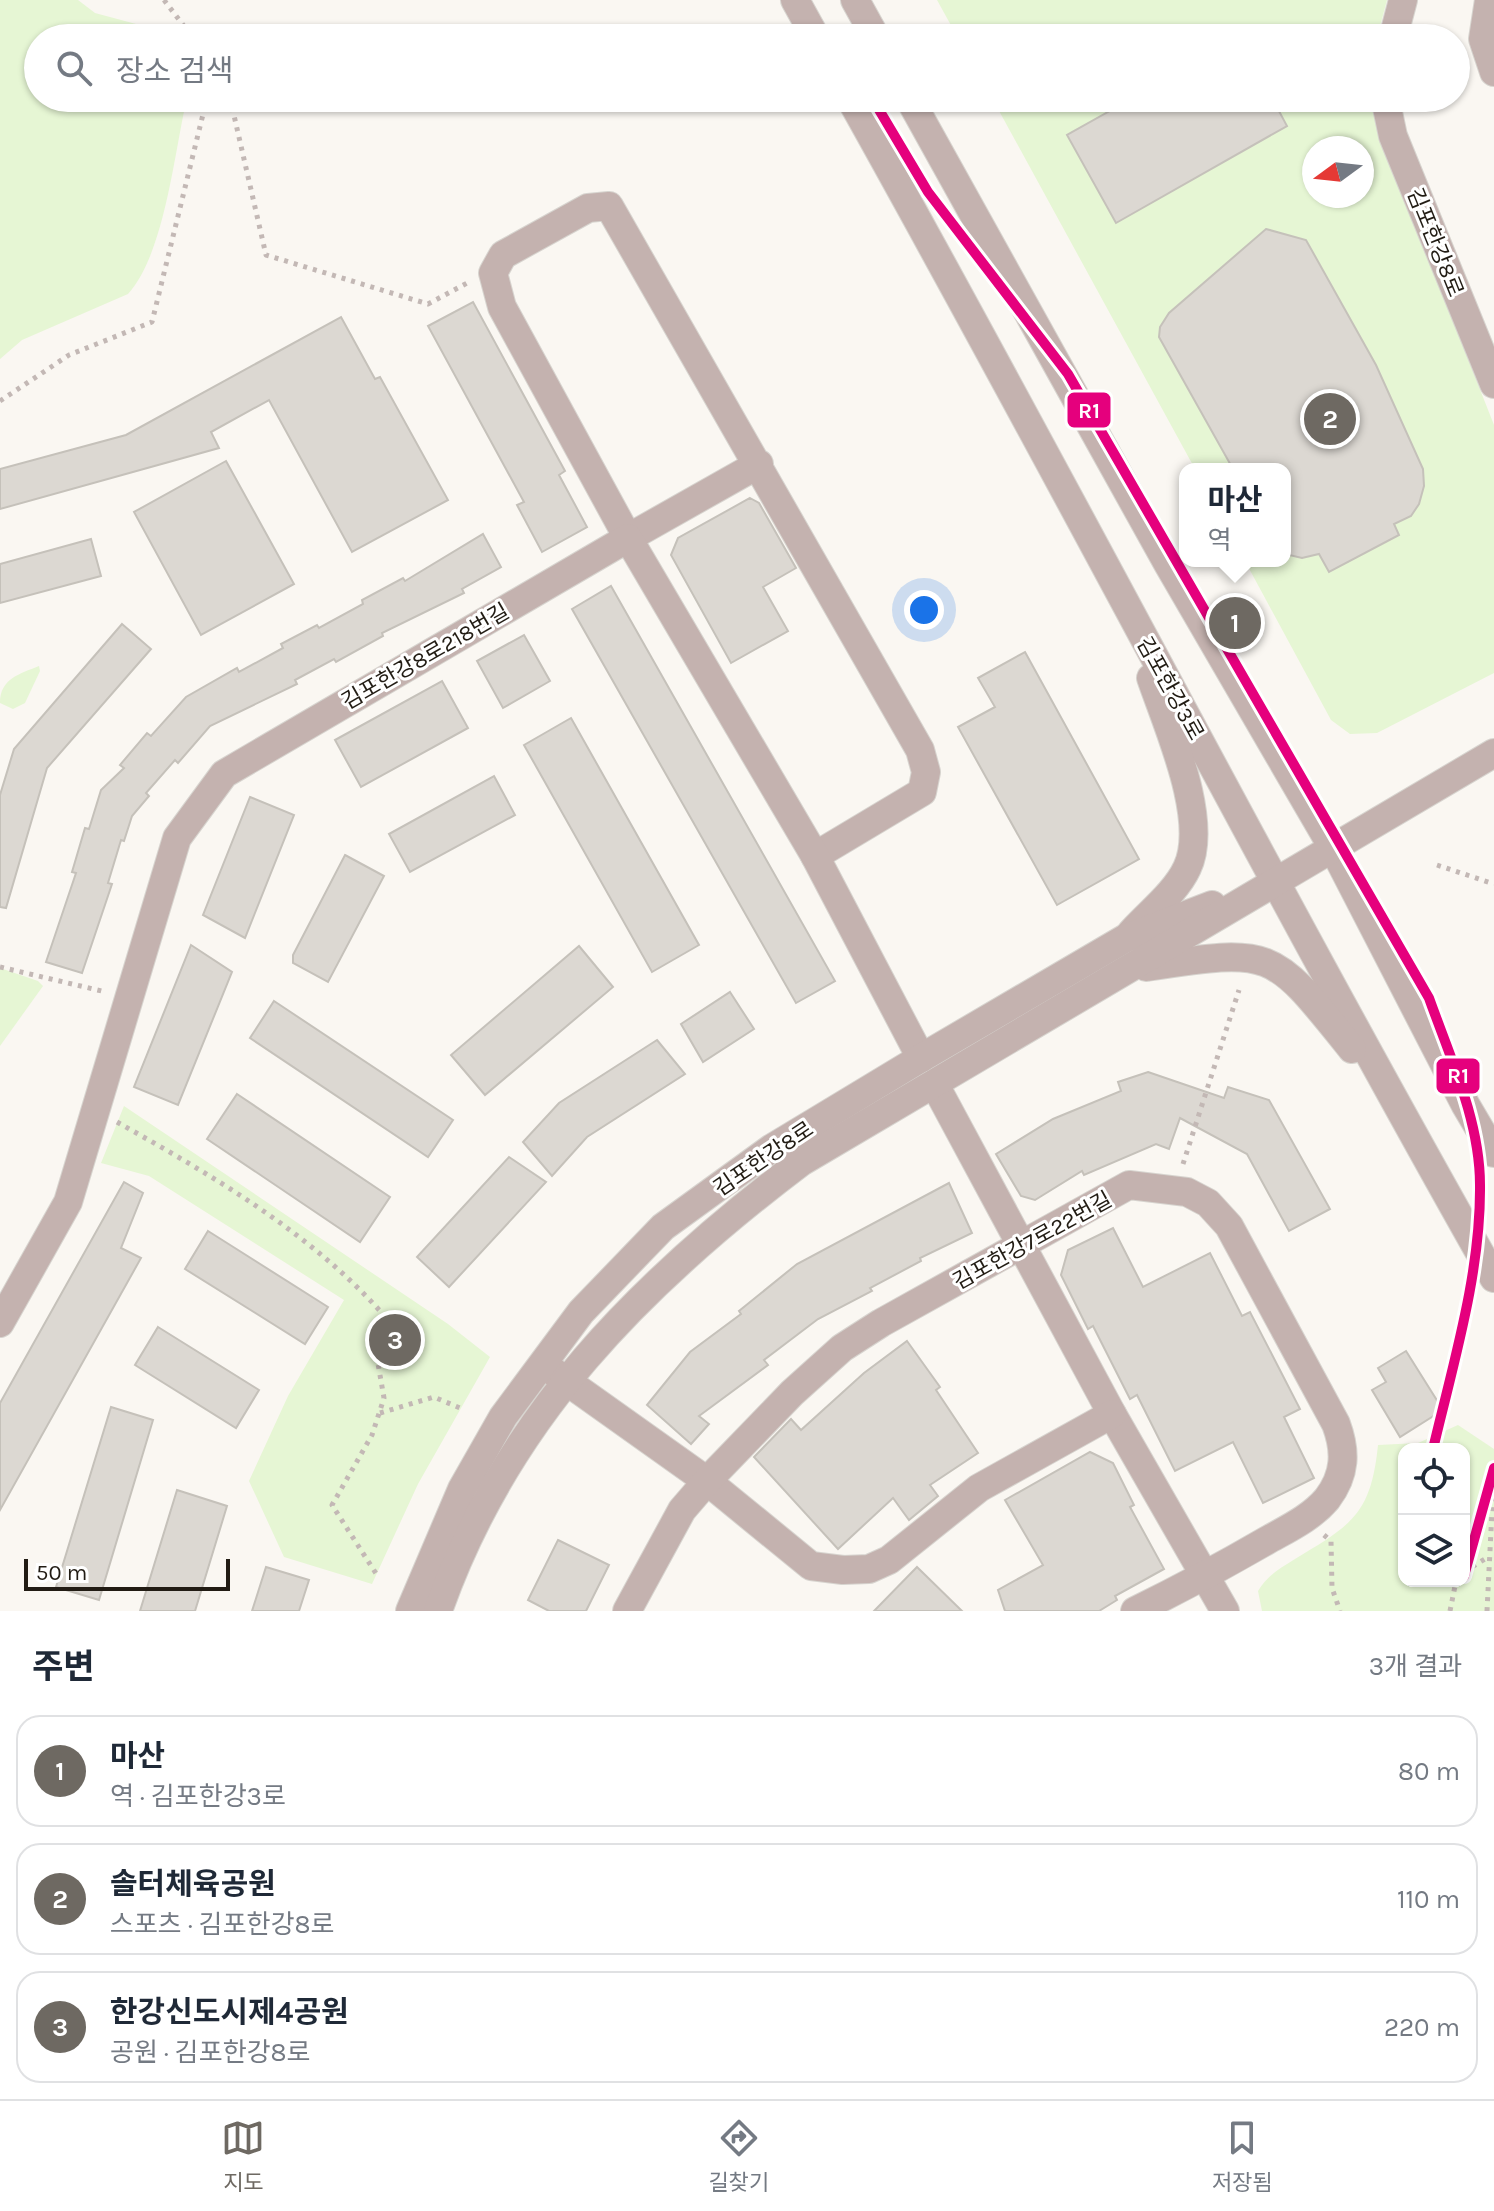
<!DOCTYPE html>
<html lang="ko">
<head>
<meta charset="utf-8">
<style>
	:root { --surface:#fff; --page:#f2f2f3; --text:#1f2937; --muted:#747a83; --line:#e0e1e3; --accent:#6e6962 }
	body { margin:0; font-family:Karla,"Noto Sans KR",sans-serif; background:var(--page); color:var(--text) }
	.controls { position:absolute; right:24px; bottom:24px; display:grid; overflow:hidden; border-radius:16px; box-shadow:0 2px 6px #0004 }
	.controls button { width:72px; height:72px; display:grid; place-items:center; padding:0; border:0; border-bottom:2px solid var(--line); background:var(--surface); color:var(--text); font:40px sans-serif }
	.compass { position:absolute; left:1302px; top:136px; width:72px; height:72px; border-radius:50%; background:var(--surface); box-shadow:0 2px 6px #0004; rotate:255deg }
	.scale { position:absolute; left:24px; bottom:20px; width:206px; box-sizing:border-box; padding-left:8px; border:4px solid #221c14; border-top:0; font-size:22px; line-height:28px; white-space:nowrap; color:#221c14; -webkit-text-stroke:6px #fff; paint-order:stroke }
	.you { position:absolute; left:924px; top:610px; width:28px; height:28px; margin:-20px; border:6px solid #fff; border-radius:50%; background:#1a73e8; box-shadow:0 0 0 12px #1a73e833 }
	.badge { display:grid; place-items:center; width:52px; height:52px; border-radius:50%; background:var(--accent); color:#fff; font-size:26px; font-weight:700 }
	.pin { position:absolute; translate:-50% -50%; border:4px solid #fff; box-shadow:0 2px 8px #0006 }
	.popup { position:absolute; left:1179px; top:463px; width:112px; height:104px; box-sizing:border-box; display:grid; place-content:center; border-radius:16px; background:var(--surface); filter:drop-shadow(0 2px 6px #0005); font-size:26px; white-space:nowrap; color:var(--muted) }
	.popup b { font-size:30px; color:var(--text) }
	.popup::after { content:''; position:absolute; left:50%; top:100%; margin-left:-16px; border:16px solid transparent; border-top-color:var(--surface) }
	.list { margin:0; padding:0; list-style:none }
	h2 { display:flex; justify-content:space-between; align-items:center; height:104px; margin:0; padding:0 32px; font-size:34px }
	h2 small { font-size:26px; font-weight:400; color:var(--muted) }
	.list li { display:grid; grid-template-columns:52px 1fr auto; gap:24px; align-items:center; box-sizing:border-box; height:112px; margin:0 16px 16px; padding:0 16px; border:2px solid var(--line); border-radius:24px }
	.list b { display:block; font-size:30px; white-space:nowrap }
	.list p { margin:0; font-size:26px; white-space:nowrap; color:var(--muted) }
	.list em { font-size:26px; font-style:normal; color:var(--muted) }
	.icon { flex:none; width:44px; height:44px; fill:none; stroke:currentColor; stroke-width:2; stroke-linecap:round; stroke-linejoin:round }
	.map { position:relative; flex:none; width:1494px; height:1611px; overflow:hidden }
	.search { position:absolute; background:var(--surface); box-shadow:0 2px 6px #0004; left:24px; right:24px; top:24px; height:88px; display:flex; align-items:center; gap:20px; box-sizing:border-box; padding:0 28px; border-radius:44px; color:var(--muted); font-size:30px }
	.sheet { height:488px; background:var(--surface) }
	nav { display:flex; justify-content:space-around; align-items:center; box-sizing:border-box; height:112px; border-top:2px solid var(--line); background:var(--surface); font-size:22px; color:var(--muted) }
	nav a { display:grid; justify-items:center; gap:4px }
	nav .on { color:var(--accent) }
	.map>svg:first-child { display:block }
	.green { fill:#e6f6d4; fill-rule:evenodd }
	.building { fill:#dcd8d2; stroke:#c5c1ba; stroke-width:2 }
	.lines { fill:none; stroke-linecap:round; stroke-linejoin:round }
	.minor-casing { stroke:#d7d4cf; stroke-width:30 }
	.path { stroke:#c3b8b5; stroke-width:5; stroke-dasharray:4 6; stroke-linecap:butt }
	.minor { stroke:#c4b2af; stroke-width:28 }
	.rail-1-casing { stroke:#fff; stroke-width:16 }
	.rail-1 { stroke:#e5007d; stroke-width:10 }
	.labels { text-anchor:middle; stroke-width:6; stroke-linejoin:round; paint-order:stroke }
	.street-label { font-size:22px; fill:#221c14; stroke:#fff }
	.line-badge { stroke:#fff; stroke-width:3 }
	.badge-label { font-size:22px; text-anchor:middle; font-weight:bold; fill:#fff }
</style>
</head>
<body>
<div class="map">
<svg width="1494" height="1611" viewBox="0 0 1494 1611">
	<rect width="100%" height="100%" fill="#faf7f2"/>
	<g class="green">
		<path d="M0 0H78L95 13 151 28 169 38H38V98H187C174 153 165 253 128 294L22 340 0 359Z"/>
		<path d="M937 0H1387L1377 38H958Z"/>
		<path d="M992 98H1372L1384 146 1494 425V673L1377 733 1350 734 1331 720 1245 561H1285V469H1195ZM1314 148H1362V196H1314Z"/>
		<path d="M39 666 40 671 25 703 13 709 0 703C0 679 19 674 39 666Z"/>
		<path d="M0 968 38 981 43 986 0 1046Z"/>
		<path d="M124 1106 448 1324 490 1357 418 1484 372 1584 284 1557 249 1481 288 1396 344 1300 149 1176 101 1163Z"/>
		<path d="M1458 1425 1494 1449V1611H1262L1258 1591C1268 1575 1279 1569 1295 1559 1351 1525 1371 1515 1378 1445L1418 1443ZM1464 1449V1581H1404V1449Z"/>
	</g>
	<g class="building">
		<path d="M1133 98H1272L1287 126 1116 223 1067 135Z"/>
		<path d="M1266 229 1306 240 1376 365 1423 469 1424 486 1419 504 1411 516 1394 524 1399 535 1329 572 1319 554 1302 558 1285 554V469H1233L1159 337 1160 327 1169 313Z"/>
		<path d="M473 302 565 471 559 475 587 527 542 552 517 505 524 502 428 326Z"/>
		<path d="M341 317 375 379 380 377 448 500 352 552 269 400 211 432 219 448 0 509V469L126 435Z"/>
		<path d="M226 461 294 584 201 635 134 512Z"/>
		<path d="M750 498 759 503 796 568 763 587 788 631 731 663 671 555 678 538Z"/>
		<path d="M483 534 501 567 462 589 464 593 382 633 383 636 336 662 334 659 295 680 297 684 210 726 178 763 175 760 146 793 149 796 132 816 124 841 121 840 108 883 112 884 82 973 46 962 76 873 72 872 85 828 89 829 101 790 124 768 120 765 147 733 151 736 186 697 237 668 239 672 283 648 281 644 317 625 319 628 363 604 362 600 403 578 405 581Z"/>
		<path d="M91 539 101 576 0 603V564Z"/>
		<path d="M611 586 835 981 796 1003 572 609Z"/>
		<path d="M122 624 151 649 47 768 6 908 0 907V795L14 749Z"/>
		<path d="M524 635 550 681 503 708 477 661Z"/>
		<path d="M1025 652 1139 859 1057 905 958 727 995 707 978 678Z"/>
		<path d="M442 681 468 728 361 787 335 740Z"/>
		<path d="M571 718 699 945 652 972 524 745Z"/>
		<path d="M494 776 515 815 410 872 389 834Z"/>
		<path d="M250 797 294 815 245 938 203 915Z"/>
		<path d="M345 855 384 876 328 982 293 963V955Z"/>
		<path d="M191 945 232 972 178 1105 134 1087Z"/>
		<path d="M579 946 613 987 485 1095 451 1055Z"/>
		<path d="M730 992 754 1029 703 1062 681 1024Z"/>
		<path d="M274 1001 453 1120 428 1157 250 1038Z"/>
		<path d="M657 1040 685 1074 587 1137 552 1176 523 1142 559 1103Z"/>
		<path d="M1148 1072 1224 1098 1228 1087 1269 1100 1330 1209 1289 1231 1247 1154 1180 1118 1169 1149 1156 1144 1084 1175 1082 1171 1035 1200 1021 1196 996 1154 1053 1119 1121 1091 1118 1082Z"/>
		<path d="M237 1094 390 1197 360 1242 207 1139Z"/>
		<path d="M509 1157 546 1182 449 1287 417 1257Z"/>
		<path d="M124 1182 143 1193 121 1248 141 1258 0 1510V1403Z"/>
		<path d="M949 1183 972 1233 920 1258 921 1261 870 1288 872 1291 818 1319 764 1360 768 1365 699 1416 709 1424 691 1444 647 1405 690 1352 741 1314 739 1311 797 1264Z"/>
		<path d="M1113 1228 1143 1287 1210 1253 1242 1316 1250 1312 1300 1409 1284 1417 1314 1478 1263 1503 1233 1442 1175 1471 1137 1395 1130 1399 1093 1326 1088 1329 1061 1275 1068 1250Z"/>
		<path d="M208 1231 328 1307 305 1344 185 1269Z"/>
		<path d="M158 1327 259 1390 236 1428 135 1365Z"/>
		<path d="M907 1341 940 1387 936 1390 978 1453 930 1485 938 1496 909 1520 893 1498 838 1549 754 1457 791 1419 801 1430 864 1373Z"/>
		<path d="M1406 1351 1443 1410 1400 1437 1372 1390 1386 1382 1378 1368Z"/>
		<path d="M111 1407 153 1420 99 1600 56 1587Z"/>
		<path d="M1090 1452 1113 1463 1134 1505 1130 1507 1164 1569 1115 1596 1117 1600 1099 1611H1005L998 1590 1043 1565 1005 1500Z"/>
		<path d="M177 1490 227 1506 195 1611H140Z"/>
		<path d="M558 1540 609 1565 586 1611H549L528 1600Z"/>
		<path d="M266 1567 309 1580 299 1611H252Z"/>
		<path d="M917 1567 962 1611H874Z"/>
	</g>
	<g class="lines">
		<defs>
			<g id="minor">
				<path d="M795 0 816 38"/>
				<path d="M855 0 876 38"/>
				<path d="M1489 0 1483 39 1494 72"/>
				<path d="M1393 38 1403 0"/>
				<path d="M850 98C1069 489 1273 888 1494 1278"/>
				<path d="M909 98 1168 564 1333 848 1465 1104 1494 1153"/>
				<path d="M1385 98 1393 136 1494 384"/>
				<path d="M759 464 628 538 502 307 493 273 503 255 588 208 609 206 920 750 926 772 922 792 815 856"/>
				<path d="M1131 933C1149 913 1176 892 1187 868 1210 820 1167 725 1151 678"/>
				<path d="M1146 967C1274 948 1271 948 1352 1049"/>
				<path d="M935 1085 1112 1414 1225 1611"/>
				<path d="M0 1323 68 1202 177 838 224 774 628 538 815 856 921 1058"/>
				<path d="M551 1370 707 1481 811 1566 843 1570 869 1569 889 1560 979 1488 1112 1414"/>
				<path d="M410 1611 462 1489 503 1417 581 1312 663 1227 772 1148 921 1058 1126 938 1212 905"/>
				<path d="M438 1611C506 1417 641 1283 801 1162L1494 753"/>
				<path d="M627 1611 682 1510 707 1481 792 1393 842 1348 881 1323 1129 1185 1187 1192 1208 1203 1229 1226 1336 1424C1346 1451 1346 1474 1327 1499 1311 1518 1287 1529 1266 1541 1223 1566 1180 1589 1135 1611"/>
			</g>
		</defs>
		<use href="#minor" class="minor-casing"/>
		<g class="path">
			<path d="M164 0 193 38"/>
			<path d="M230 98 266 255 428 304 469 282"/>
			<path d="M0 401 69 355 152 322 207 98"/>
			<path d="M1437 865 1494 884"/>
			<path d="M0 967 106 992"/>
			<path d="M117 1122C211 1175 308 1231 381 1312L377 1358 384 1398 372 1435 332 1505 377 1575"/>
			<path d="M1183 1164 1239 990"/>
			<path d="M380 1413 434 1397 460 1408"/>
			<path d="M1324 1535 1331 1541 1332 1588 1340 1611"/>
			<path d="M1464 1572 1488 1557"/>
			<path d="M1450 1611 1456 1581"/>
			<path d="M1487 1611 1494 1470"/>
		</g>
		<use href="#minor" class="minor"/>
		<defs>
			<g id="rail-1">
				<path d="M872 98 928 192 1068 374 1429 998C1450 1057 1480 1121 1480 1185 1481 1273 1453 1364 1433 1449"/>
				<path d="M1464 1576 1494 1468"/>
			</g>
		</defs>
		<use href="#rail-1" class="rail-1-casing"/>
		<use href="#rail-1" class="rail-1"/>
	</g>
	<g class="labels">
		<g class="street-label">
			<text transform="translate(1436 242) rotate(68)" y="8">김포한강8로</text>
			<text transform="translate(425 656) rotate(-30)" y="8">김포한강8로218번길</text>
			<text transform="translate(1171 688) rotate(61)" y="8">김포한강3로</text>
			<text transform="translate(763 1158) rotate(-34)" y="8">김포한강8로</text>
			<text transform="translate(1032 1240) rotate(-29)" y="8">김포한강7로22번길</text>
		</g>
	</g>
	<g class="line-badge">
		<rect x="1066" y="391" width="46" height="38" rx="8" fill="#e5007d"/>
		<rect x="1435" y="1057" width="46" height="38" rx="8" fill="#e5007d"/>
	</g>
	<g class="badge-label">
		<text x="1089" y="418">R1</text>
		<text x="1458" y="1083">R1</text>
	</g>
</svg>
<div class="controls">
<button><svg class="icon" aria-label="locate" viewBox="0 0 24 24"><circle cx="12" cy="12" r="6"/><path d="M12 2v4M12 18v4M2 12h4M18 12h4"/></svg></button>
<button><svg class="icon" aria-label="layers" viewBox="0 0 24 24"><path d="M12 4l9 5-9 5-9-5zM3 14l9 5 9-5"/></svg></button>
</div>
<svg class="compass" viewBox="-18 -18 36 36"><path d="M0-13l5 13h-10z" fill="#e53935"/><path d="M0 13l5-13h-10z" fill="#747a83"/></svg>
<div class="scale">50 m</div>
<div class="you"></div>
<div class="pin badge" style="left:1235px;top:623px">1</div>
<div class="popup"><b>마산</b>역</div>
<div class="pin badge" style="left:1330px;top:419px">2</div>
<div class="pin badge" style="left:395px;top:1340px">3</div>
<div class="search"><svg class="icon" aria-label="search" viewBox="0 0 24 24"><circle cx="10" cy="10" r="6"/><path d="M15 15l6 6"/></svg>장소 검색</div>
</div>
<section class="sheet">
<h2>주변<small>3개 결과</small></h2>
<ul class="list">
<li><span class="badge">1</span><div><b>마산</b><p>역 · 김포한강3로</p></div><em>80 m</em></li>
<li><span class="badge">2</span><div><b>솔터체육공원</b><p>스포츠 · 김포한강8로</p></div><em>110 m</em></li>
<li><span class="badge">3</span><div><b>한강신도시제4공원</b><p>공원 · 김포한강8로</p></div><em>220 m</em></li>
</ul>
</section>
<nav>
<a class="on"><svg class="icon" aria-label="map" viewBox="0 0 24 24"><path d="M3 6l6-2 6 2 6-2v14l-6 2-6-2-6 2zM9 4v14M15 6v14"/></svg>지도</a>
<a><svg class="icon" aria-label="directions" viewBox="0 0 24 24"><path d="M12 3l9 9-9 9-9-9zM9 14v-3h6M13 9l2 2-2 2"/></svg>길찾기</a>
<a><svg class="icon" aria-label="saved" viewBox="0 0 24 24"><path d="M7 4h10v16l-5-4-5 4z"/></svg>저장됨</a>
</nav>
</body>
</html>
